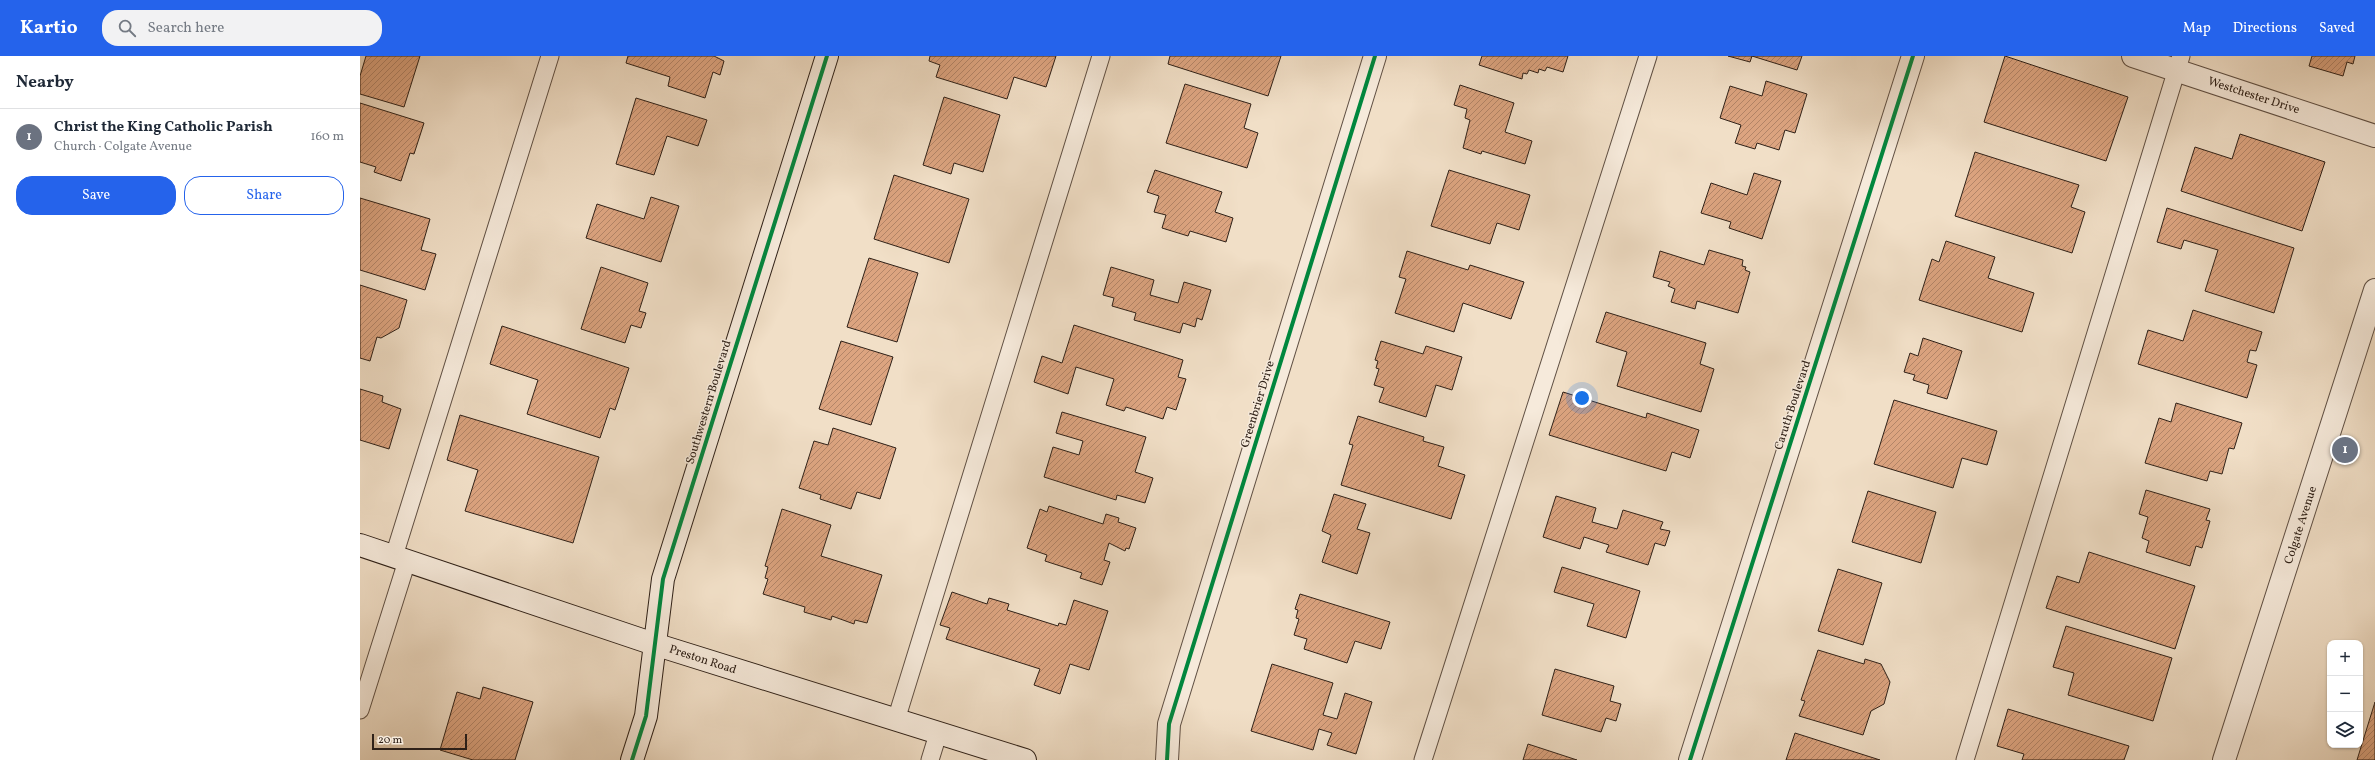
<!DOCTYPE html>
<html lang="en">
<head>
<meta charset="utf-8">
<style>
	:root { --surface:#fff; --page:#f2f2f3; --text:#1f2937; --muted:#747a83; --line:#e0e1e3; --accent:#2563eb }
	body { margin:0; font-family:Vollkorn,serif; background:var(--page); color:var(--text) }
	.controls { position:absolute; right:12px; bottom:12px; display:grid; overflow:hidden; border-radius:8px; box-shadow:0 1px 3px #0004 }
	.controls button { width:36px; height:36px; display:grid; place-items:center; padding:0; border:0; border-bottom:1px solid var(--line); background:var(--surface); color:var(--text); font:20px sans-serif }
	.scale { position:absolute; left:12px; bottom:10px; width:95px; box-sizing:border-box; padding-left:4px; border:2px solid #2f2118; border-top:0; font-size:11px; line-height:14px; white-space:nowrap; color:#2f2118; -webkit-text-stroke:3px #f6eadb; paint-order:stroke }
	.you { position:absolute; left:1222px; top:342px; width:14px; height:14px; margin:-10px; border:3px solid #fff; border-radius:50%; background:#1a73e8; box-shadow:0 0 0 6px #1a73e833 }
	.badge { display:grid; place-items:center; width:26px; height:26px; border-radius:50%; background:var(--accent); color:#fff; font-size:13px; font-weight:700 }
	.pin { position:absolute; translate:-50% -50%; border:2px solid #fff; box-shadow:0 1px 4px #0006 }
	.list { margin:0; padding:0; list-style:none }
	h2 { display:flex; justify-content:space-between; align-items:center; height:52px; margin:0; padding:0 16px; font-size:17px }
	h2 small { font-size:13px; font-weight:400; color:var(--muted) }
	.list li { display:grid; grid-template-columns:26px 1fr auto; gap:12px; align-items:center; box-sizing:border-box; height:56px; padding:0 16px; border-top:1px solid var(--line) }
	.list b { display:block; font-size:15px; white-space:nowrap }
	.list p { margin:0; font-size:13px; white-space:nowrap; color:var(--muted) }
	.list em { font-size:13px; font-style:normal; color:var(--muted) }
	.actions { display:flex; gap:8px; padding:12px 16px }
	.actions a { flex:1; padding:9px 0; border:1px solid var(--accent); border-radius:16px; text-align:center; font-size:14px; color:var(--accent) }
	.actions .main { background:var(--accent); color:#fff }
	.icon { flex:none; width:22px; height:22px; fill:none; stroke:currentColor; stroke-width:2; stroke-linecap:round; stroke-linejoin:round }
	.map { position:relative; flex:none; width:2015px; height:704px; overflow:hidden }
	header { display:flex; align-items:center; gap:24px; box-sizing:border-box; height:56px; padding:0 20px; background:var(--accent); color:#fff }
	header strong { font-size:19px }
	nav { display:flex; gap:22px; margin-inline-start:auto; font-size:14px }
	.search { width:280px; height:36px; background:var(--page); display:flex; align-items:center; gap:10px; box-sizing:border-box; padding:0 14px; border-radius:16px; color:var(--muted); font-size:15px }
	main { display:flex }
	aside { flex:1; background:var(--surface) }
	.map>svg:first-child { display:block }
	.building { fill:url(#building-hatch); stroke:#2f2118 }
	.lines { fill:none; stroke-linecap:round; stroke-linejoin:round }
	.lane-casing { stroke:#605044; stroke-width:19 }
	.street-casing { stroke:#605044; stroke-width:24 }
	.secondary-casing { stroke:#2f2118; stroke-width:24 }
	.lane { stroke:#f6eadb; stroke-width:17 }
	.street { stroke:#f6eadb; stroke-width:22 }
	.secondary { stroke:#f6eadb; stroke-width:22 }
	.cycleway-casing { stroke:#f6eadb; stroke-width:6 }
	.cycleway { stroke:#00873e; stroke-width:4 }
	.labels { text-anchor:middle; stroke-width:3; stroke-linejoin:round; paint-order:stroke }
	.street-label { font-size:12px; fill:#2f2118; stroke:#f6eadb }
</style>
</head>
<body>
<header>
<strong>Kartio</strong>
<div class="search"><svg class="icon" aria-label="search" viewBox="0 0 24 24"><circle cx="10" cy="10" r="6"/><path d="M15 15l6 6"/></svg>Search here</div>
<nav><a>Map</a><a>Directions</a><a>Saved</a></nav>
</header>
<main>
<aside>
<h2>Nearby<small></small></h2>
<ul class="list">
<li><span class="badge" style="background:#6b7280">1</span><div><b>Christ the King Catholic Parish</b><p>Church · Colgate Avenue</p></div><em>160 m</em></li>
</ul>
<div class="actions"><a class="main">Save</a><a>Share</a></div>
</aside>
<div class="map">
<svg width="2015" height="704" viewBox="0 0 2015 704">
	<defs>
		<pattern id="building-hatch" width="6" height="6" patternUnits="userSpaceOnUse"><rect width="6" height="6" fill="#dca480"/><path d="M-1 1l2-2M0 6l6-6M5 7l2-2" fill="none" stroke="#b38568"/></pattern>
	</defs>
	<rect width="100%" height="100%" fill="#f1dfc7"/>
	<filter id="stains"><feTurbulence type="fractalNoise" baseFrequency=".005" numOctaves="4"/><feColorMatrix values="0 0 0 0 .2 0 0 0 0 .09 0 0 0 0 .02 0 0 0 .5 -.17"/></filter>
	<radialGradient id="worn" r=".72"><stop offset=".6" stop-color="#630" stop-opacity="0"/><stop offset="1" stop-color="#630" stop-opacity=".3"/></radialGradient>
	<g class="building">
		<path d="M6 0H60L44 51 0 38V20Z"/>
		<path d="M268 0H354L364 5 360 19 353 16 345 42 308 30 310 21 266 7Z"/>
		<path d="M570 0H696L686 31 654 21 647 43 576 21 580 9 569 5Z"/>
		<path d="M810 0H921L908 40 808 8Z"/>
		<path d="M1122 0H1208L1203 16 1187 11 1185 15 1179 13 1178 17 1169 14 1167 18 1163 17 1162 23 1119 9Z"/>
		<path d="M1368 0H1442L1437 14 1392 0 1390 6Z"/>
		<path d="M1645 0 1768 41 1746 105 1624 66Z"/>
		<path d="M1952 0H1995L1993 8 1987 6 1983 20 1949 10Z"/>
		<path d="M1406 25 1447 38 1435 77 1425 74 1419 94 1397 87 1395 93 1375 87 1381 69 1360 62 1370 30 1402 40Z"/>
		<path d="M825 28 891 48 884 72 898 77 887 112 806 87Z"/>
		<path d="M1100 29 1154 47 1145 76 1172 85 1165 108 1122 95 1121 98 1103 92 1110 64 1105 62 1107 53 1094 49Z"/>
		<path d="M584 41 640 59 623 116 594 107 591 118 563 109Z"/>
		<path d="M276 42 347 64 338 90 307 80 294 119 256 108Z"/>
		<path d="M0 47 64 67 54 98 50 97 41 125 14 116 16 111 0 106Z"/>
		<path d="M1880 78 1965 106 1942 175 1821 135 1835 91 1872 103Z"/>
		<path d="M1615 96 1719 129 1711 151 1725 156 1712 197 1595 160Z"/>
		<path d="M795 114 862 136 855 156 873 162 866 186 830 175 828 180 802 172 806 159 794 156 799 140 787 136Z"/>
		<path d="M1089 114 1170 139 1159 174 1137 167 1130 188 1071 170Z"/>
		<path d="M1394 117 1421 125 1402 183 1369 172 1371 166 1341 157 1351 127 1387 139Z"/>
		<path d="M534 119 609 143 589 207 514 183Z"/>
		<path d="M291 141 319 150 301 206 226 182 237 148 284 163Z"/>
		<path d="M0 142 70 163 61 194 76 198 65 234 0 214Z"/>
		<path d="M1807 152 1934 192 1914 257 1845 235 1858 194 1824 184 1821 193 1797 186Z"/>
		<path d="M1586 185 1635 201 1628 222 1674 237 1662 276 1559 244 1572 203 1579 206Z"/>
		<path d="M1349 194 1383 204 1382 210 1386 211 1385 214 1390 216 1378 257 1337 245 1335 253 1311 246 1315 233 1308 230 1310 226 1293 221 1300 195 1344 209Z"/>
		<path d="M1047 195 1108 214 1110 209 1164 226 1151 263 1103 247 1094 276 1035 257 1046 223 1039 221Z"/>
		<path d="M509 202 558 217 537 286 487 271Z"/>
		<path d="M241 211 288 227 279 255 286 257 281 272 271 269 265 287 221 273Z"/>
		<path d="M751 211 794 224 790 239 818 247 824 226 851 234 842 264 837 262 835 271 823 267 820 277 774 264 776 257 752 250 754 242 743 239Z"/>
		<path d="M0 229 47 244 39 272 21 282 17 281 10 305 0 302Z"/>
		<path d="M1833 254 1902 276 1896 295 1890 294 1887 306 1897 309 1887 342 1778 308 1788 274 1823 285Z"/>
		<path d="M1246 256 1346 287 1340 308 1354 313 1341 356 1257 330 1267 296 1236 286Z"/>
		<path d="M714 269 823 304 818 321 826 323 816 354 807 351 803 363 766 351 764 355 746 349 754 323 716 311 708 338 674 326 682 300 702 307Z"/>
		<path d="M142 270 269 312 255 354 250 352 240 382 167 358 178 324 130 308Z"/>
		<path d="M1563 282 1602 295 1587 343 1567 337 1569 329 1553 324 1555 319 1544 316 1550 297 1558 300Z"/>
		<path d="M481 285 533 301 511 369 459 353Z"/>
		<path d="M1021 285 1063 298 1066 290 1102 301 1092 334 1076 329 1066 361 1019 346 1024 332 1014 329 1019 313 1016 312 1018 305 1015 304Z"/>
		<path d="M0 333 23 340 22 346 41 353 29 393 0 384Z"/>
		<path d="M1203 336 1286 362 1287 357 1339 374 1330 402 1312 396 1306 415 1189 379Z"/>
		<path d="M1534 344 1637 375 1627 409 1602 402 1593 432 1514 408Z"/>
		<path d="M1816 347 1882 367 1874 393 1869 392 1862 418 1850 415 1847 425 1785 407 1799 362 1811 366Z"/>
		<path d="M702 356 786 381 775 416 793 422 785 447 757 439 756 444 684 421 693 391 719 399 723 385 696 377Z"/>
		<path d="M100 359 239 401 213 487 105 455 118 414 87 404Z"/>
		<path d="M998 360 1064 381 1063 385 1084 391 1078 410 1105 419 1091 463 981 429 993 389 989 388Z"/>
		<path d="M473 372 536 392 520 443 497 436 491 453 460 443 461 439 439 432 454 385 468 389Z"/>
		<path d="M1786 434 1850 453 1846 464 1850 465 1842 492 1836 490 1830 510 1786 496 1789 485 1782 482 1788 461 1779 458Z"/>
		<path d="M1508 435 1576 456 1561 507 1492 486Z"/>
		<path d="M974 438 1006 448 997 473 1010 477 997 518 962 506 971 479 962 475Z"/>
		<path d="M1196 440 1236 452 1232 466 1257 473 1263 454 1303 466 1300 473 1310 475 1305 490 1295 487 1288 509 1246 496 1249 489 1224 481 1220 493 1183 481Z"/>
		<path d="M689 450 743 468 746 458 759 462 758 466 776 472 769 493 766 492 765 495 749 487 744 504 750 506 742 529 720 522 722 517 685 505 687 499 667 492 680 453 687 456Z"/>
		<path d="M422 453 471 469 461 500 522 519 507 567 495 564 494 568 472 560 471 564 444 556 445 551 403 538 408 523 405 522 408 511 405 510Z"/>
		<path d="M1729 496 1835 530 1815 593 1686 552 1697 520 1719 527Z"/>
		<path d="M1202 511 1280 535 1266 582 1227 570 1234 548 1194 536Z"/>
		<path d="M1478 513 1522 527 1503 589 1458 575Z"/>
		<path d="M592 536 627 548 629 542 649 548 647 554 698 570 699 567 706 569 714 544 748 555 729 614 710 608 700 638 674 629 680 613 586 583 590 572 580 569Z"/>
		<path d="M940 538 1030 566 1021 593 995 585 987 607 944 593 947 583 934 579 939 563 936 562 938 554 935 553Z"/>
		<path d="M1706 570 1812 602 1793 665 1708 639 1714 617 1693 611Z"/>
		<path d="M1458 594 1504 608 1505 603 1521 608 1530 626 1524 648 1511 655 1503 679 1439 660 1445 645 1441 644Z"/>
		<path d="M912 608 973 627 963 659 977 663 985 637 1012 646 996 698 967 689 972 677 959 673 953 694 891 675Z"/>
		<path d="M1195 613 1254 630 1250 645 1261 648 1256 665 1246 662 1241 676 1182 659Z"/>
		<path d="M123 631 173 646 155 704H113L80 694 97 636 120 643Z"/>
		<path d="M2015 646V704H1997Z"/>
		<path d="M1648 653 1769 690 1764 704H1662L1664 698 1637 690Z"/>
		<path d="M1435 677 1520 704H1426Z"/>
		<path d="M1168 688 1217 704H1163Z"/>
	</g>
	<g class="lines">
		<defs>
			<g id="lane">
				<path d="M34 500 190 0"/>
				<path d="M0 654 47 505"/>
				<path d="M536 664 741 0"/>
				<path d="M570 704 578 678"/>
				<path d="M1063 704 1288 0"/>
				<path d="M1605 704 1821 0"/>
			</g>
			<g id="street">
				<path d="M1773 0 2015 80"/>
				<path d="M807 704 809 668 1015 0"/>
				<path d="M1330 704 1553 0"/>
				<path d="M1864 704 2015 234"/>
			</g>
			<g id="secondary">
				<path d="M0 489 294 588 665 704"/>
				<path d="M272 704 286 660 303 523 467 0"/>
			</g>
		</defs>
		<use href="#lane" class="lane-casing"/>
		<use href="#street" class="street-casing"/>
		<use href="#secondary" class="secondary-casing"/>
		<use href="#lane" class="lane"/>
		<use href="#street" class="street"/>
		<use href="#secondary" class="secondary"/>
		<defs>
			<g id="cycleway">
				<path d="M272 704 286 660 303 523 467 0"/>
				<path d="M807 704 809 668 1015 0"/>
				<path d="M1330 704 1553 0"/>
			</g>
		</defs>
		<use href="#cycleway" class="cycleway-casing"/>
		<use href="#cycleway" class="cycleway"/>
	</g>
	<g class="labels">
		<g class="street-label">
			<text transform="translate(1894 39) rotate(18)" y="4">Westchester Drive</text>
			<text transform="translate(348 346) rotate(-73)" y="4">Southwestern Boulevard</text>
			<text transform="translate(897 348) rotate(-73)" y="4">Greenbrier Drive</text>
			<text transform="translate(1432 349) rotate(-72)" y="4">Caruth Boulevard</text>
			<text transform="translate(1940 469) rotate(-72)" y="4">Colgate Avenue</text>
			<text transform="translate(343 603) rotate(18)" y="4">Preston Road</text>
		</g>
	</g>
	<rect width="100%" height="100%" filter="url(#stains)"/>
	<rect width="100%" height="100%" fill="url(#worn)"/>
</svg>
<div class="controls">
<button>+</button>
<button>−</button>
<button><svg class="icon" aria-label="layers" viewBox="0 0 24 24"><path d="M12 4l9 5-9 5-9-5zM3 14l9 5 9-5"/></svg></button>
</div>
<div class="scale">20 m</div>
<div class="you"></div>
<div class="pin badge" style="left:1985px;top:394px;background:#6b7280">1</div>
</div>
</main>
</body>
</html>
